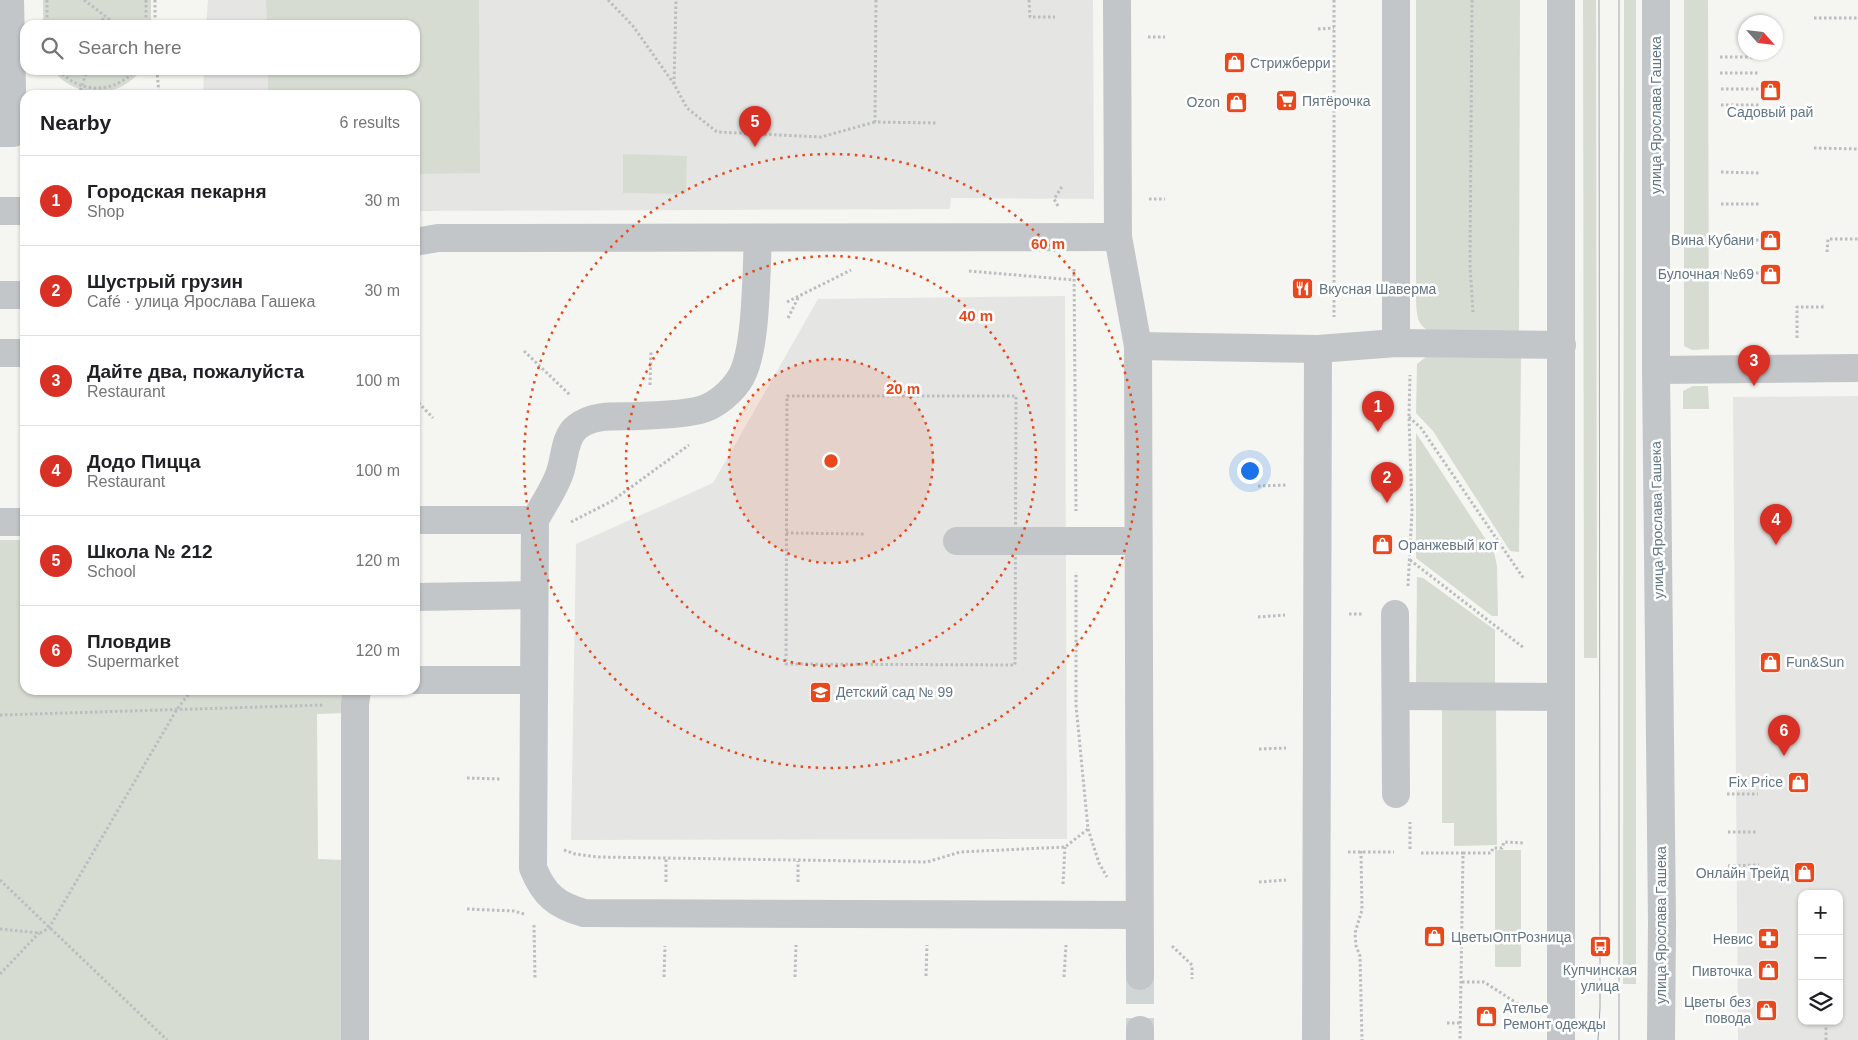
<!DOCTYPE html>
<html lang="en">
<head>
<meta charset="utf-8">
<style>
	:root { --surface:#fff; --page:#f6f6f6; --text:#202124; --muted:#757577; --line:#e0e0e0; --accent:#d93025 }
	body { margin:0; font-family:Helvetica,sans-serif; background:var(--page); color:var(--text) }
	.controls { position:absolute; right:15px; bottom:15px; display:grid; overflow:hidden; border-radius:10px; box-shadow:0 1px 4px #0004 }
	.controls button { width:45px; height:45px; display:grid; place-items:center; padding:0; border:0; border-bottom:1px solid var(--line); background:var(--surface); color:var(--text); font:25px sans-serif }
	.compass { position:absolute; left:1738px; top:15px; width:45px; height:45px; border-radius:50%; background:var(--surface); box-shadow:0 1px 4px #0004; rotate:117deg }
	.you { position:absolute; left:1249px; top:470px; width:18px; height:18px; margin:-12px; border:4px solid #fff; border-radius:50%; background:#1a73e8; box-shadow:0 0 0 8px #1a73e833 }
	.badge { display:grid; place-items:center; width:32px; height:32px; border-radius:50%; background:var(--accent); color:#fff; font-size:16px; font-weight:700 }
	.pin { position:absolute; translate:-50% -41px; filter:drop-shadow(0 1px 2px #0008) }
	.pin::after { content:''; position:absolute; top:26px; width:18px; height:15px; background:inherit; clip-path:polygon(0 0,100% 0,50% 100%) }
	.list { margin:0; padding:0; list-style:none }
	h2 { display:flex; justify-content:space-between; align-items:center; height:65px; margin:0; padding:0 20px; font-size:21px }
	h2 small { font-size:16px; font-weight:400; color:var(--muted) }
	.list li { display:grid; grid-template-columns:32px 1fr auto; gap:15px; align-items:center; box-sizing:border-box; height:90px; padding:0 20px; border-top:1px solid var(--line) }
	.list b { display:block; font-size:19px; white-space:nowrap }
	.list p { margin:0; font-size:16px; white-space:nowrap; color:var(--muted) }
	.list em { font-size:16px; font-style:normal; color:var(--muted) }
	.icon { flex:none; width:28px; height:28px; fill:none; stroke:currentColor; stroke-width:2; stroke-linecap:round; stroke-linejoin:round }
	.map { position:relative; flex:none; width:1858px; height:1040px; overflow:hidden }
	.search { position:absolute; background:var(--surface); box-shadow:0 1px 4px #0004; left:20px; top:20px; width:400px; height:55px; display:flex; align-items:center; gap:12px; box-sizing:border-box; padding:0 18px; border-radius:15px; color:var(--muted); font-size:19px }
	.panel { position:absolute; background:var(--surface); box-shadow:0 1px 4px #0004; left:20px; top:90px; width:400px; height:605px; border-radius:15px }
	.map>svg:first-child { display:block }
	.built { fill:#e5e6e4; fill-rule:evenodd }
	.green { fill:#d6dcd2 }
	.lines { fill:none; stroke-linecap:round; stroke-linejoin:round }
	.minor-tunnel { stroke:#d0d5d6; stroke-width:28; stroke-dasharray:28 14; stroke-linecap:butt }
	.path { stroke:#bbbec0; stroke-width:3; stroke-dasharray:2.5 2.5; stroke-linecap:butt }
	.minor { stroke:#c2c6c9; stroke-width:28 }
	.tram { stroke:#a0a7ad; stroke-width:1 }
	.ring { fill:none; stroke:#ea481b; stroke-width:2.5; stroke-dasharray:2.5 5 }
	.labels { text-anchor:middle; stroke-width:5; stroke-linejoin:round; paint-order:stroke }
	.poi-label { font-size:14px; fill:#627583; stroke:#fff; text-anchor:start }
	.street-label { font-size:14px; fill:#627583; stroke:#fff }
	.centre { fill:#ea481b; stroke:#fff; stroke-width:2.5 }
	.ring-label { font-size:15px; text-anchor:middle; font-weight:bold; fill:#ea481b; stroke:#fff; stroke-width:5; stroke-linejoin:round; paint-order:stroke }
</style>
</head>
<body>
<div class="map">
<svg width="1858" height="1040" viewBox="0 0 1858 1040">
	<rect width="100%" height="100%" fill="#f5f5f1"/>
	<g class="built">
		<path d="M208 0H1093L1094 199 951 198 950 209 415 211V95H203L204 70H415V25H206Z"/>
		<path d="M1065 296 1067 839 571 840 576 544 713 483 818 299Z"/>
		<path d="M1858 396V1040H1738L1733 397ZM1802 894H1839V1021H1802Z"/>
	</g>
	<g class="green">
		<rect x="43" y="0" width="108" height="25"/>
		<path d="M266 0H479L480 173 415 174V95H268V70H415V25H267Z"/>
		<path d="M1416 0H1520L1519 330 1515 332 1429 331C1416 324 1417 314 1416 301Z"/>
		<path d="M1583 0H1596L1597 658H1584Z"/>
		<path d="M1624 0H1636V984H1623Z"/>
		<path d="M1684 0H1708L1709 349 1692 350 1684 346Z"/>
		<path d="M53 70H141C119 100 75 99 53 70Z"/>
		<path d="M623 154 687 156 686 194 623 193Z"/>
		<path d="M1426 357 1521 358 1519 552 1510 551 1433 431 1416 413 1417 364Z"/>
		<path d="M1693 386H1708L1709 409H1683V391Z"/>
		<path d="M1416 433 1494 552 1497 566 1498 616H1492L1416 558Z"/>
		<path d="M0 540H25V690H345V713L317 714 318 859 345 860 344 1040H0Z"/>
		<path d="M1417 577 1423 578 1495 630V683H1416Z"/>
		<path d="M1442 708H1496L1497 845 1454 846V823H1442Z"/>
		<rect x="1495" y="850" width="26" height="117"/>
	</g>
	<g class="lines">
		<path class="minor-tunnel" d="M1140 976V1030"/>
		<g class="path">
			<path d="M47 0V25"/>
			<path d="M84 0 117 25"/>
			<path d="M146 0V25"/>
			<path d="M155 0V25"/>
			<path d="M608 0 633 26 674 84 687 108 717 132 821 137 875 122"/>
			<path d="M876 0 875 122 936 123"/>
			<path d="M1029 0 1030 17H1055"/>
			<path d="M1334 0V317"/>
			<path d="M1472 0 1470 266 1473 312"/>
			<path d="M1814 18H1858"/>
			<path d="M101 25 104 15"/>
			<path d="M1318 29 1334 28"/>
			<path d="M1148 37H1165"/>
			<path d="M1720 57H1760"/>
			<path d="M59 70C79 94 115 94 135 70"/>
			<path d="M157 70 159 95"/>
			<path d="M1720 73H1760"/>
			<path d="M674 84 676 0"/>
			<path d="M1721 89H1760"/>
			<path d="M79 95 87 70"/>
			<path d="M1721 105H1760"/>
			<path d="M1814 148 1858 149"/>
			<path d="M1721 172 1760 173"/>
			<path d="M1149 199H1165"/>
			<path d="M1721 204H1760"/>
			<path d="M1058 206 1054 199 1063 185"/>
			<path d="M1721 240H1760"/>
			<path d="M1827 252 1828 239H1858"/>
			<path d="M1074 269 1076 511"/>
			<path d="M969 271 1074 280"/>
			<path d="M1721 273H1760"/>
			<path d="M787 302 851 270"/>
			<path d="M788 318 799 296"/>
			<path d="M1797 338V307H1824L1823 305"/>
			<path d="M524 351 570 395"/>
			<path d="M650 385 651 351"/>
			<path d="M787 396H1016L1015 665 786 664Z"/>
			<path d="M415 399 433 418"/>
			<path d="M1409 417 1421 428 1524 579"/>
			<path d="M1258 486 1288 485"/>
			<path d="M571 522 612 501 689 445"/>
			<path d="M786 533 866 534"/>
			<path d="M1410 560 1524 648"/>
			<path d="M1408 586 1412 511 1409 416 1410 375"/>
			<path d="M1349 614H1363"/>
			<path d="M1258 617 1285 615"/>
			<path d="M0 715 324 705"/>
			<path d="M1259 749 1286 748"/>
			<path d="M467 778 501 779"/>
			<path d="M1727 794H1758"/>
			<path d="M1088 829 1099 863 1107 877"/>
			<path d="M1728 832H1758"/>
			<path d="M1410 849V822"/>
			<path d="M564 850 575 854 598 857 927 862 960 852 1065 847 1088 829 1076 705V572"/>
			<path d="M1361 851 1362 910 1355 933 1356 946 1360 956 1362 1040"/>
			<path d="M1348 852H1394"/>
			<path d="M1421 853H1463L1460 1040"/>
			<path d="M1463 853H1491L1493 848H1502L1504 842 1525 843"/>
			<path d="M1728 866 1759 865"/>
			<path d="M0 880 167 1040"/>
			<path d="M666 882V858"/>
			<path d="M798 882V861"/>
			<path d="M1259 882 1286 880"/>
			<path d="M1063 884 1065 847"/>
			<path d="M467 909 514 911 524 914"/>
			<path d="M534 925 535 979"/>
			<path d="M0 929 40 933 49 928 177 709 192 690"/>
			<path d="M1172 946 1192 965V979"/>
			<path d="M0 974 39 933"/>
			<path d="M926 976 927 945"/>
			<path d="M664 977 665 946"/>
			<path d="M795 977 796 945"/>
			<path d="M1064 977 1066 945"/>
			<path d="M1462 982H1484L1526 1009"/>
			<path d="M1447 1023H1461"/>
			<path d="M1826 1040V1021"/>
		</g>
		<g class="minor">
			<path d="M1117 0 1118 237 1138 346 1140 976"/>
			<path d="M1396 0V343"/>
			<path d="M1656 0V370L1662 923 1661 1040"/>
			<path d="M0 133H13L10 0"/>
			<path d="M0 211H25"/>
			<path d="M758 238C756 272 757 349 741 377 733 391 716 406 700 410 680 415 660 415 639 416 619 417 594 413 577 427 565 436 565 455 561 469 557 485 543 505 535 520L533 868C544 895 556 905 584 913L1138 915"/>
			<path d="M415 242 438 238 1118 237"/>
			<path d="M0 295H25"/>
			<path d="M1138 346 1318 349 1396 343 1562 345"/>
			<path d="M0 353H25"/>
			<path d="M1656 370 1858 368"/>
			<path d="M415 520H535"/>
			<path d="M0 522H25"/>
			<path d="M957 541H1138"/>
			<path d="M415 597 534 595"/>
			<path d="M1395 614 1396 794"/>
			<path d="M415 680H534"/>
			<path d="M1396 696 1561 697"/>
			<path d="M355 1040V704L357 690"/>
			<path d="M1140 1040V1030"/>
			<path d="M1316 1040 1318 349"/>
			<path d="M1561 1040V0"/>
		</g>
		<g class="tram">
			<path d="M1598 1040 1600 1008V947L1599 0"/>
			<path d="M1619 1040V0"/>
		</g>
	</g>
	<circle cx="831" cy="461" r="102" fill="#ea481b" fill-opacity=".12"/>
	<g class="ring">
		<circle cx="831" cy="461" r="102"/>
		<circle cx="831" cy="461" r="205"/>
		<circle cx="831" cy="461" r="307"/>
	</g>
	<defs>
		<symbol id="shop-square" viewBox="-11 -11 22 22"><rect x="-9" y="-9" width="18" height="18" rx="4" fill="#ea481b" stroke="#fff"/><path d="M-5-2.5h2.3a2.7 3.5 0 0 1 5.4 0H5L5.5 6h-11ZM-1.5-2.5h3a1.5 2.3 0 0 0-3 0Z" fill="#fff"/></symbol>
		<symbol id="supermarket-square" viewBox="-11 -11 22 22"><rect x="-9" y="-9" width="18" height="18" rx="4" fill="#ea481b" stroke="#fff"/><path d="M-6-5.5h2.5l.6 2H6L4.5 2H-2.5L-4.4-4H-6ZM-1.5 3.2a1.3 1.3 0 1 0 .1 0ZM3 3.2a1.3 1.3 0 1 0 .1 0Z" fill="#fff"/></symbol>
		<symbol id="restaurant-square" viewBox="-11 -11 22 22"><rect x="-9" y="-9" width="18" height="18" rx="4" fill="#ea481b" stroke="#fff"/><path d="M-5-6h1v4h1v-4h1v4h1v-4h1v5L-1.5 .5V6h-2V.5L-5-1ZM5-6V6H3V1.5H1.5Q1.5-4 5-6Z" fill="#fff"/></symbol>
		<symbol id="school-square" viewBox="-11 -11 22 22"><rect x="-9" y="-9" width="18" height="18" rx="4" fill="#ea481b" stroke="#fff"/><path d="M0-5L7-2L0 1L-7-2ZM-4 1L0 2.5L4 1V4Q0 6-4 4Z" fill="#fff"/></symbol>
		<symbol id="pharmacy-square" viewBox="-11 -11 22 22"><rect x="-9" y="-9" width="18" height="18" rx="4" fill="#ea481b" stroke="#fff"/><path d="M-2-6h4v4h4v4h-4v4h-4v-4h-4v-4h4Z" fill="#fff"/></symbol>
		<symbol id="bus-square" viewBox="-11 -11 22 22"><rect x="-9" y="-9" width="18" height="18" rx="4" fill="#ea481b" stroke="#fff"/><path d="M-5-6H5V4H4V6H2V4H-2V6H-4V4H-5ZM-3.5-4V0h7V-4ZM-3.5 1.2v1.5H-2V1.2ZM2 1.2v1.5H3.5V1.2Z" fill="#fff"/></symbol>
	</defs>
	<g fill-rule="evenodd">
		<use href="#shop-square" x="1222" y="50" width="25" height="25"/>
		<use href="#shop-square" x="1758" y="78" width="25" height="25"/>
		<use href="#supermarket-square" x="1274" y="88" width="25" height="25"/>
		<use href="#shop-square" x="1224" y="90" width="25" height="25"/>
		<use href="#shop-square" x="1758" y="228" width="25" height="25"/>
		<use href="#shop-square" x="1758" y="262" width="25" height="25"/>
		<use href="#restaurant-square" x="1290" y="276" width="25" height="25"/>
		<use href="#shop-square" x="1370" y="532" width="25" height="25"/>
		<use href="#shop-square" x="1758" y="650" width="25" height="25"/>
		<use href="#school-square" x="808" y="680" width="25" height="25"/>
		<use href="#shop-square" x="1786" y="770" width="25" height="25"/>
		<use href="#shop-square" x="1792" y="860" width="25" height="25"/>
		<use href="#shop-square" x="1422" y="924" width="25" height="25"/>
		<use href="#pharmacy-square" x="1756" y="926" width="25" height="25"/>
		<use href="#bus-square" x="1588" y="934" width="25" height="25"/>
		<use href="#shop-square" x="1756" y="958" width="25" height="25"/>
		<use href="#shop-square" x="1754" y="998" width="25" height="25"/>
		<use href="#shop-square" x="1474" y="1004" width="25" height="25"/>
	</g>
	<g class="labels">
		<g class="poi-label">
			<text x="1250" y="68">Стрижберри</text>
			<text x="1302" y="106">Пятёрочка</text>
			<text x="1220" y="107" text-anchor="end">Ozon</text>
			<text x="1770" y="117" text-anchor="middle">Садовый рай</text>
			<text x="1754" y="245" text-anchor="end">Вина Кубани</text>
			<text x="1754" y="279" text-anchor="end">Булочная №69</text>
			<text x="1319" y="294">Вкусная Шаверма</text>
			<text x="1398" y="550">Оранжевый кот</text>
			<text x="1786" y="667">Fun&amp;Sun</text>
			<text x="836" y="697">Детский сад № 99</text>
			<text x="1783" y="787" text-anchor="end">Fix Price</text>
			<text x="1789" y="878" text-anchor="end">Онлайн Трейд</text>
			<text x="1451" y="942">ЦветыОптРозница</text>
			<text x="1753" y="944" text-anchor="end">Невис</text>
			<text x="1600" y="975" text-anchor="middle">Купчинская<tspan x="1600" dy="16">улица</tspan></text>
			<text x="1752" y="976" text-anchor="end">Пивточка</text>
			<text x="1751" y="1007" text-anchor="end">Цветы без<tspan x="1751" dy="16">повода</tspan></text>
			<text x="1503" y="1013">Ателье<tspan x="1503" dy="16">Ремонт одежды</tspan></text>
		</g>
		<g class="street-label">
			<text transform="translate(1656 115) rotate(-90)" y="5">улица Ярослава Гашека</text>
			<text transform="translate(1657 520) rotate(-91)" y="5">улица Ярослава Гашека</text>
			<text transform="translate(1661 925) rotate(-90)" y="5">улица Ярослава Гашека</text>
		</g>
	</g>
	<circle cx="831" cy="461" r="8" class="centre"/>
	<g class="ring-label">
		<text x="1048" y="249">60 m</text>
		<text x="976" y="321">40 m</text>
		<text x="903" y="394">20 m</text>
	</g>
</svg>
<div class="controls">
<button>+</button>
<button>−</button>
<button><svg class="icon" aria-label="layers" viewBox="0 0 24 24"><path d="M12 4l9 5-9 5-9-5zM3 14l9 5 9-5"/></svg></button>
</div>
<svg class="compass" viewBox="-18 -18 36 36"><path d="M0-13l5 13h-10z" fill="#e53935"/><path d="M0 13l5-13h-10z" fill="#757577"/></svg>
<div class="you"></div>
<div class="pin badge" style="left:1378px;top:432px">1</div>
<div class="pin badge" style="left:1387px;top:503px">2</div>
<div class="pin badge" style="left:1754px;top:386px">3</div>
<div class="pin badge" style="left:1776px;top:545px">4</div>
<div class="pin badge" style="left:755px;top:147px">5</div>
<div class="pin badge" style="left:1784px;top:756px">6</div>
<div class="search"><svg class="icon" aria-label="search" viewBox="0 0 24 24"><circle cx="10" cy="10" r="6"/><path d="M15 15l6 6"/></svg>Search here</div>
<section class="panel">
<h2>Nearby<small>6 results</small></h2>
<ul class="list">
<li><span class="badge">1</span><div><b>Городская пекарня</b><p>Shop</p></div><em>30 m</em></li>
<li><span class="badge">2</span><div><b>Шустрый грузин</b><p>Café · улица Ярослава Гашека</p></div><em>30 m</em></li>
<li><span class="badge">3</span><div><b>Дайте два, пожалуйста</b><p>Restaurant</p></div><em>100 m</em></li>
<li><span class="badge">4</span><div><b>Додо Пицца</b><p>Restaurant</p></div><em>100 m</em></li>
<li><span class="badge">5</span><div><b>Школа № 212</b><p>School</p></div><em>120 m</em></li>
<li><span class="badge">6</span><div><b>Пловдив</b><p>Supermarket</p></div><em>120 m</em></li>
</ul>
</section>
</div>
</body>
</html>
